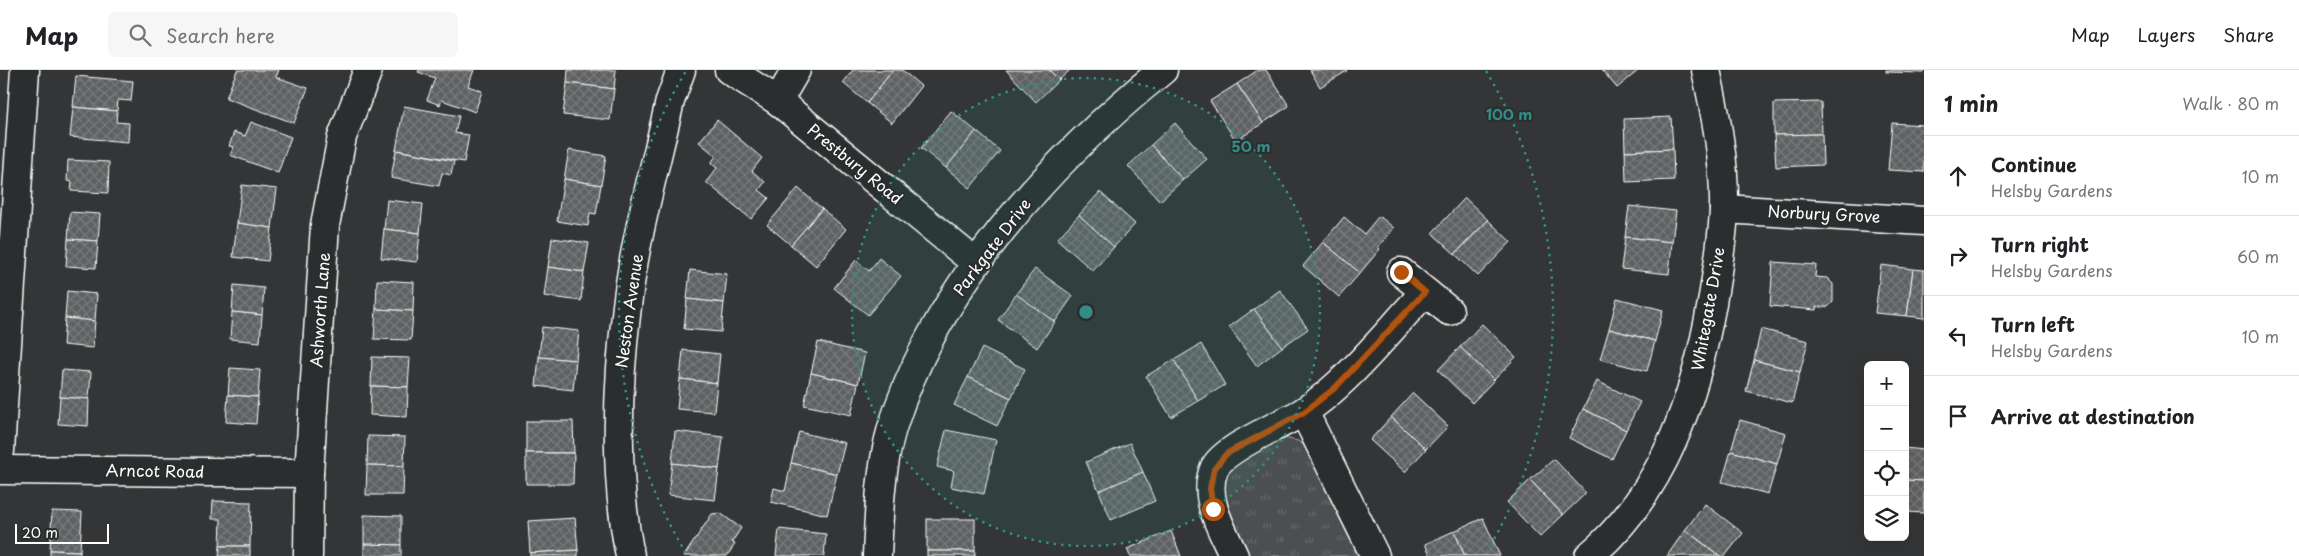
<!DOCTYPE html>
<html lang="en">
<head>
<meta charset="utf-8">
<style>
	:root { --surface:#fff; --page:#f6f6f6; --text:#202124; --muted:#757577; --line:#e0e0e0 }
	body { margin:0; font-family:"Playpen Sans",sans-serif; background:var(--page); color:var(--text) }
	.controls { position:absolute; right:15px; bottom:15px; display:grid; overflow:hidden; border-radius:8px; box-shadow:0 5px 20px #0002 }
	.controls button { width:45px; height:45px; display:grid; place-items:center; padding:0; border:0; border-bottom:1px solid var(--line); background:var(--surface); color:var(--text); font:25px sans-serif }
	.scale { position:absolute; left:15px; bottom:12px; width:94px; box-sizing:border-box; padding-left:5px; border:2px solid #fff; border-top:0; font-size:14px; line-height:18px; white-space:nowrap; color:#fff; -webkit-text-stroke:4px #2a2d2e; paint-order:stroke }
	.stop { position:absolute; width:15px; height:15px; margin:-11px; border:4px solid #b45309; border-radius:50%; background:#fff }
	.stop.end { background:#b45309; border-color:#fff; box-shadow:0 1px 5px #0008 }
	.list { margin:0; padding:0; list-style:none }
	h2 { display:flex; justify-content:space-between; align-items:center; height:65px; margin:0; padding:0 20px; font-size:21px }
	h2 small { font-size:16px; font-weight:400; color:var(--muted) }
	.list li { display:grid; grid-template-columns:32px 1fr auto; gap:15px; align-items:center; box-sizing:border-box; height:80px; padding:0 20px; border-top:1px solid var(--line) }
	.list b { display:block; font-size:19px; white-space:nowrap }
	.list p { margin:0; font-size:16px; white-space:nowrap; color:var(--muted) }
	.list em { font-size:16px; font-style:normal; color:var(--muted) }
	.icon { flex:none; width:28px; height:28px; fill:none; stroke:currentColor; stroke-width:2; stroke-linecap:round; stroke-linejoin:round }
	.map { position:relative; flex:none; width:1924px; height:486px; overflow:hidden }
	header { display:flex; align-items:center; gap:30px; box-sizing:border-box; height:70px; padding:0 25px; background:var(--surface); border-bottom:1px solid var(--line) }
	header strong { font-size:24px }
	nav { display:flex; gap:28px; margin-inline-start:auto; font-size:18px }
	.search { width:350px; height:45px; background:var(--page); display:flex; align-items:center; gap:12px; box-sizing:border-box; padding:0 18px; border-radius:8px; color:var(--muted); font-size:19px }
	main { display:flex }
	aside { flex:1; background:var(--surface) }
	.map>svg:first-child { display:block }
	.grass { fill:url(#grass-tufts); stroke:#a6a7a8 }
	.building { fill:url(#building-cross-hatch); stroke:#fff }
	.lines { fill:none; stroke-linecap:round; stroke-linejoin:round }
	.minor-casing { stroke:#fff; stroke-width:31 }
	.minor { stroke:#2a2d2e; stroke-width:28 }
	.route { stroke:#b45309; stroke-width:6 }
	.ring { fill:none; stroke:#338b84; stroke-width:2.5; stroke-dasharray:2.5 5 }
	.labels { text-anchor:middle; stroke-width:4; stroke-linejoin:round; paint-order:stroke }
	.street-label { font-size:16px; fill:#fff; stroke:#2a2d2e }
	.centre { fill:#338b84; stroke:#2a2d2e; stroke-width:2.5 }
	.ring-label { font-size:15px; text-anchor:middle; font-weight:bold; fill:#338b84; stroke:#2a2d2e; stroke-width:4; stroke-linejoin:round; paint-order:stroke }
</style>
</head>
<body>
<header>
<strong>Map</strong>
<div class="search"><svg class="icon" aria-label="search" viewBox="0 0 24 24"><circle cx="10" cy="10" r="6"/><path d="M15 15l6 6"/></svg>Search here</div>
<nav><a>Map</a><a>Layers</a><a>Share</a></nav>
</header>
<main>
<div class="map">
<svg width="1924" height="486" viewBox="0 0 1924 486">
	<defs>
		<pattern id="grass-tufts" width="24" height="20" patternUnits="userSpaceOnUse" patternTransform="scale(1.25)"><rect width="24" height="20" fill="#4c4f50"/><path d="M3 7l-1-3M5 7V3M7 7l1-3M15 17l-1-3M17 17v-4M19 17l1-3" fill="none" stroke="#67696a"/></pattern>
		<pattern id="building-cross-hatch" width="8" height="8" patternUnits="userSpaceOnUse" patternTransform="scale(1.25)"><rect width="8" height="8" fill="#5f6162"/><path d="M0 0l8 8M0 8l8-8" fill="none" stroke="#77797a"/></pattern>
	</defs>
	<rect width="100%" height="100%" fill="#333536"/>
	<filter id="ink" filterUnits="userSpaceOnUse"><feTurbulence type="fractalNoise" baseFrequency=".02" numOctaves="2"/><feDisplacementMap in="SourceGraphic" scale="10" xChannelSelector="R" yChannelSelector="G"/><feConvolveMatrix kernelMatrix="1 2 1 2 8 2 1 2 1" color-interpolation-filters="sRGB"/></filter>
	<g filter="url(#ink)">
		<path class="grass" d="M1279 367 1298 371 1309 378 1364 486H1247C1237 462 1209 415 1235 392 1247 382 1265 375 1279 367Z"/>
		<g class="building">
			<path d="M237 0H279L276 7 308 18 294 53 226 28Z"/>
			<path d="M419 0H474L468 16 482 21 475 42 442 30 440 35 427 30 435 8 418 2Z"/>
			<path d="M568 0H616L614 19 567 13Z"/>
			<path d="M853 0H893L867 33 843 13Z"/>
			<path d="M893 0H902L921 16 892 53 867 33Z"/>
			<path d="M1006 0H1049L1059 10 1036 32Z"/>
			<path d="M1049 0H1070L1059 10Z"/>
			<path d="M1258 0H1266L1289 36 1263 53 1237 14Z"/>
			<path d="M1310 0H1346L1347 1 1320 17Z"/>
			<path d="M1602 0H1639L1617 18Z"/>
			<path d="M1886 0H1924V3L1886 2Z"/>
			<path d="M76 6 133 11 131 31 118 30 117 41 73 37Z"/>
			<path d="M567 13 614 19 610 50 563 45Z"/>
			<path d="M1237 14 1263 53 1236 71 1210 31Z"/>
			<path d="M1821 32 1822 64 1774 65V33Z"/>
			<path d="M404 36 459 46 455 63 469 65 464 92 396 80Z"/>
			<path d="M73 37 117 41 116 52 129 53 128 72 70 67Z"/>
			<path d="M951 41 976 61 946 98 921 78Z"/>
			<path d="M1671 47 1673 79 1625 81 1624 49Z"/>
			<path d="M717 50 762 88 752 101 765 112 759 120 769 128 751 149 706 112 717 98 711 93 716 86 699 72Z"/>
			<path d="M251 52 291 67 278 103 230 85 234 77 229 76 234 62 245 66Z"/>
			<path d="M1175 53 1207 89 1183 110 1151 75Z"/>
			<path d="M1892 53 1924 55V102L1888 100Z"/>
			<path d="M976 61 1000 81 970 118 946 98Z"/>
			<path d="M1822 64 1823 95 1776 97 1774 65Z"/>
			<path d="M1151 75 1183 110 1160 131 1128 96Z"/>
			<path d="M1673 79 1674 110 1626 112 1625 81Z"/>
			<path d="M396 80 454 91 451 105 442 103 439 116 391 108Z"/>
			<path d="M569 80 606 86 601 115 564 109Z"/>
			<path d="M68 90 109 92 108 123 71 121 72 112 67 111Z"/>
			<path d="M564 109 601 115 596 144 590 143 588 156 557 151Z"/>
			<path d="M242 115 277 119 272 158 237 153Z"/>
			<path d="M798 118 822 139 791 175 767 155Z"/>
			<path d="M1100 122 1135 154 1114 177 1079 145Z"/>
			<path d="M1465 128 1488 150 1455 184 1432 163Z"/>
			<path d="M387 130 423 134 420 163 384 159Z"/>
			<path d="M1629 136 1676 141 1672 172 1625 167Z"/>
			<path d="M822 139 846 159 816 196 791 175Z"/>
			<path d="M70 142 100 144 98 171 68 169Z"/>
			<path d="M1079 145 1114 177 1093 201 1057 169Z"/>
			<path d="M1379 146 1394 158 1378 177 1380 179 1360 203 1323 172 1344 147 1364 164Z"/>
			<path d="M1488 150 1511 172 1478 206 1455 184Z"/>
			<path d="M237 153 272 158 268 191 233 187Z"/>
			<path d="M384 159 420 163 417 192 381 188Z"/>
			<path d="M1625 167 1672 172 1669 204 1621 199Z"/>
			<path d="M552 168 589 173 584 202 548 197Z"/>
			<path d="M68 169 98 171 96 198 66 196Z"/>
			<path d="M1323 172 1360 203 1339 227 1303 196Z"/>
			<path d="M879 188 901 206 868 245 834 218 856 190 869 201Z"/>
			<path d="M1773 192 1816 195 1815 207 1827 208 1833 214V232L1828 237H1816V240L1770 236Z"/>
			<path d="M1881 195 1913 199 1907 246 1875 243Z"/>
			<path d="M548 197 584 202 581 231 544 226Z"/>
			<path d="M1035 199 1073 226 1055 252 1016 224Z"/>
			<path d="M1913 199 1924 200V248L1907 246Z"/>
			<path d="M690 200 727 204 724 233 687 229Z"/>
			<path d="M377 210 414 212 413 241 376 239Z"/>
			<path d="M234 215 264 218 262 245 232 242Z"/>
			<path d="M1280 220 1308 259 1282 277 1254 239Z"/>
			<path d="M67 221 97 224 95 251 65 248Z"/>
			<path d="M1016 224 1055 252 1037 278 998 250Z"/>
			<path d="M1617 228 1663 240 1655 271 1609 259Z"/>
			<path d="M687 229 724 233 721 262 684 259Z"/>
			<path d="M376 239 413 241 411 270 374 269Z"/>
			<path d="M1254 239 1282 277 1257 296 1229 257Z"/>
			<path d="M232 242 262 245 260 272 230 269Z"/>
			<path d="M65 248 95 251 93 278 63 275Z"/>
			<path d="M1482 254 1516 287 1494 310 1460 277Z"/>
			<path d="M542 257 579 261 576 290 539 287Z"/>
			<path d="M1609 259 1655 271 1647 301 1600 289Z"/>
			<path d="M1761 259 1808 271 1800 302 1754 290Z"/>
			<path d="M818 272 865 283 858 314 811 303Z"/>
			<path d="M1201 274 1225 315 1198 331 1174 290Z"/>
			<path d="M1460 277 1494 310 1472 333 1438 300Z"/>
			<path d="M982 278 1025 299 1011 328 968 307Z"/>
			<path d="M683 280 720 284 717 313 680 309Z"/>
			<path d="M372 287 410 288 408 317 371 316Z"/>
			<path d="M539 287 576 290 573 320 536 316Z"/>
			<path d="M1174 290 1198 331 1171 347 1146 306Z"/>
			<path d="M1754 290 1800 302 1792 333 1746 321Z"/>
			<path d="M230 298 260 300 258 327 228 325Z"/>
			<path d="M62 300 91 302 89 329 60 327Z"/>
			<path d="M811 303 858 314 851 345 804 335Z"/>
			<path d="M968 307 1011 328 997 356 954 335Z"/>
			<path d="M680 309 717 313 714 342 677 339Z"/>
			<path d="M1597 311 1640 332 1626 360 1583 339Z"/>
			<path d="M371 316 408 317 407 347 370 345Z"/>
			<path d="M1413 323 1448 356 1426 379 1391 347Z"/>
			<path d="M228 325 258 327 256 354 226 352Z"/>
			<path d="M60 327 89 329 88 356 58 354Z"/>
			<path d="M1583 339 1626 360 1612 389 1569 368Z"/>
			<path d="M1391 347 1426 379 1405 402 1370 370Z"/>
			<path d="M1740 350 1786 363 1777 394 1731 381Z"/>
			<path d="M526 351H573L574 383H526Z"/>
			<path d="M946 360 996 370 984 424 951 417 954 401 937 397Z"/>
			<path d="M675 361 723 367 719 399 672 393Z"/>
			<path d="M799 362 845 373 837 404 791 393Z"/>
			<path d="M368 366 405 367 404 396 367 395Z"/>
			<path d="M1130 373 1143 402 1099 421 1086 392Z"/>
			<path d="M1905 378 1924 380V411L1905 410Z"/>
			<path d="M1731 381 1777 394 1768 424 1722 412Z"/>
			<path d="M526 383H574L573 414H526Z"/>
			<path d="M1554 389 1586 423 1563 445 1530 410Z"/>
			<path d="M672 393 719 399 715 430 668 425Z"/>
			<path d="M791 393 837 404 827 445 771 432 774 418 785 421Z"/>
			<path d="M367 395 404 396 403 425H366Z"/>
			<path d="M1143 402 1155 431 1111 450 1099 421Z"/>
			<path d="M1530 410 1563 445 1540 467 1507 432Z"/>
			<path d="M1905 410 1924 411V443L1905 442Z"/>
			<path d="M213 431 251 432 250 476H220L221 449H212Z"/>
			<path d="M1705 434 1743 463 1725 486H1720L1685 460Z"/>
			<path d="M52 441 82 442 80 481 50 480Z"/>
			<path d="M720 443 741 458 732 472 735 474 727 486H684L712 444Z"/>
			<path d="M364 445 401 446V475L364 474Z"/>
			<path d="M575 448 578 480 530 483 528 451Z"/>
			<path d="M1483 448 1500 486H1465L1454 461Z"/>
			<rect x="927" y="449" width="48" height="32"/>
			<path d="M779 459 826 464 824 486H776Z"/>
			<path d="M1685 460 1720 486H1667Z"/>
			<path d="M1171 461 1181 486H1130L1127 479Z"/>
			<path d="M1454 461 1465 486H1431L1425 474Z"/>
			<path d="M364 474 401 475V486H364Z"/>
			<path d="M220 476H250V486H219Z"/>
			<path d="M50 480 80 481V486H50Z"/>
			<path d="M578 480V486H530V483Z"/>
			<rect x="927" y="481" width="48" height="5"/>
		</g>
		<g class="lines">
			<defs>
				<g id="minor">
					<path d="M729 0 778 31 976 193"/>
					<path d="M778 31 796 0"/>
					<path d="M1724 139 1924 151"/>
					<path d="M1401 202 1449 241"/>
					<path d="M1304 342 1375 486"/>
					<path d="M0 381 25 0"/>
					<path d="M0 400 309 403"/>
					<path d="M308 486 309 403 325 155 342 67 368 0"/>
					<path d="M630 486C614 405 617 317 627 236 635 167 655 98 670 31L681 0"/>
					<path d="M877 486C879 444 880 399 892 358 937 215 1048 93 1163 0"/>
					<path d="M1234 486C1223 461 1202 428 1214 399 1223 378 1281 355 1303 342 1346 315 1389 260 1425 222"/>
					<path d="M1589 486C1665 422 1695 327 1712 233 1717 202 1723 170 1724 139 1725 92 1716 46 1706 0"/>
				</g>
			</defs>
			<use href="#minor" class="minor-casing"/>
			<use href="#minor" class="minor"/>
		</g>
	</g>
	<g class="lines" filter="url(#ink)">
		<path class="route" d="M1213 439 1210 418 1214 399 1226 384 1304 342 1335 318 1425 222 1401 202"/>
	</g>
	<circle cx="1086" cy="242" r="234" fill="#338b84" fill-opacity=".12"/>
	<g class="ring">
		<circle cx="1086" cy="242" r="234"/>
		<path d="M686 483A467 467 0 0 1 686 1M1486 1A467 467 0 0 1 1486 483"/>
	</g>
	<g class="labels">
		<g class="street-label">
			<text transform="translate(855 94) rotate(39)" y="6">Prestbury Road</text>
			<text transform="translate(1824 144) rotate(3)" y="6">Norbury Grove</text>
			<text transform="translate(992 177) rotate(-53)" y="6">Parkgate Drive</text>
			<text transform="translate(1708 239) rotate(-80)" y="6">Whitegate Drive</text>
			<text transform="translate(320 240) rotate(-86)" y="6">Ashworth Lane</text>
			<text transform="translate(629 241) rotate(-82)" y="6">Neston Avenue</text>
			<text transform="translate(155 401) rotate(1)" y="6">Arncot Road</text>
		</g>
	</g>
	<circle cx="1086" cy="242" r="8" class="centre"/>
	<g class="ring-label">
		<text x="1509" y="50">100 m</text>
		<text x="1251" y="82">50 m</text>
	</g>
</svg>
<div class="controls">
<button>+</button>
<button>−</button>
<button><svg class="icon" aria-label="locate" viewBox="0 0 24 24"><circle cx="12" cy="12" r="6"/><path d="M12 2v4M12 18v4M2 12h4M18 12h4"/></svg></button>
<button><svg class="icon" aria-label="layers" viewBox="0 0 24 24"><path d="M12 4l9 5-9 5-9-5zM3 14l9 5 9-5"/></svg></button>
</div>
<div class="scale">20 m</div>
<div class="stop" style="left:1213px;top:439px"></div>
<div class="stop end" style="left:1401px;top:202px"></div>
</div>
<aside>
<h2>1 min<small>Walk · 80 m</small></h2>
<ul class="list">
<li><svg class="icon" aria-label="ahead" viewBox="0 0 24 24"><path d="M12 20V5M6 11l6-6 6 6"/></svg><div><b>Continue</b><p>Helsby Gardens</p></div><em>10 m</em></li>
<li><svg class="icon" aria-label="right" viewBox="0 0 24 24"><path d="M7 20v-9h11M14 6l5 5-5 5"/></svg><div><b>Turn right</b><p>Helsby Gardens</p></div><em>60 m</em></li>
<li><svg class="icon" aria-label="left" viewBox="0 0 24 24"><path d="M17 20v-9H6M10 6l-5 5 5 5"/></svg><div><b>Turn left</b><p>Helsby Gardens</p></div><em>10 m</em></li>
<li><svg class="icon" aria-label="arrive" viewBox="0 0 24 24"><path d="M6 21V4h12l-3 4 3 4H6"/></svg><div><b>Arrive at destination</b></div></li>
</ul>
</aside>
</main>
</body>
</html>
